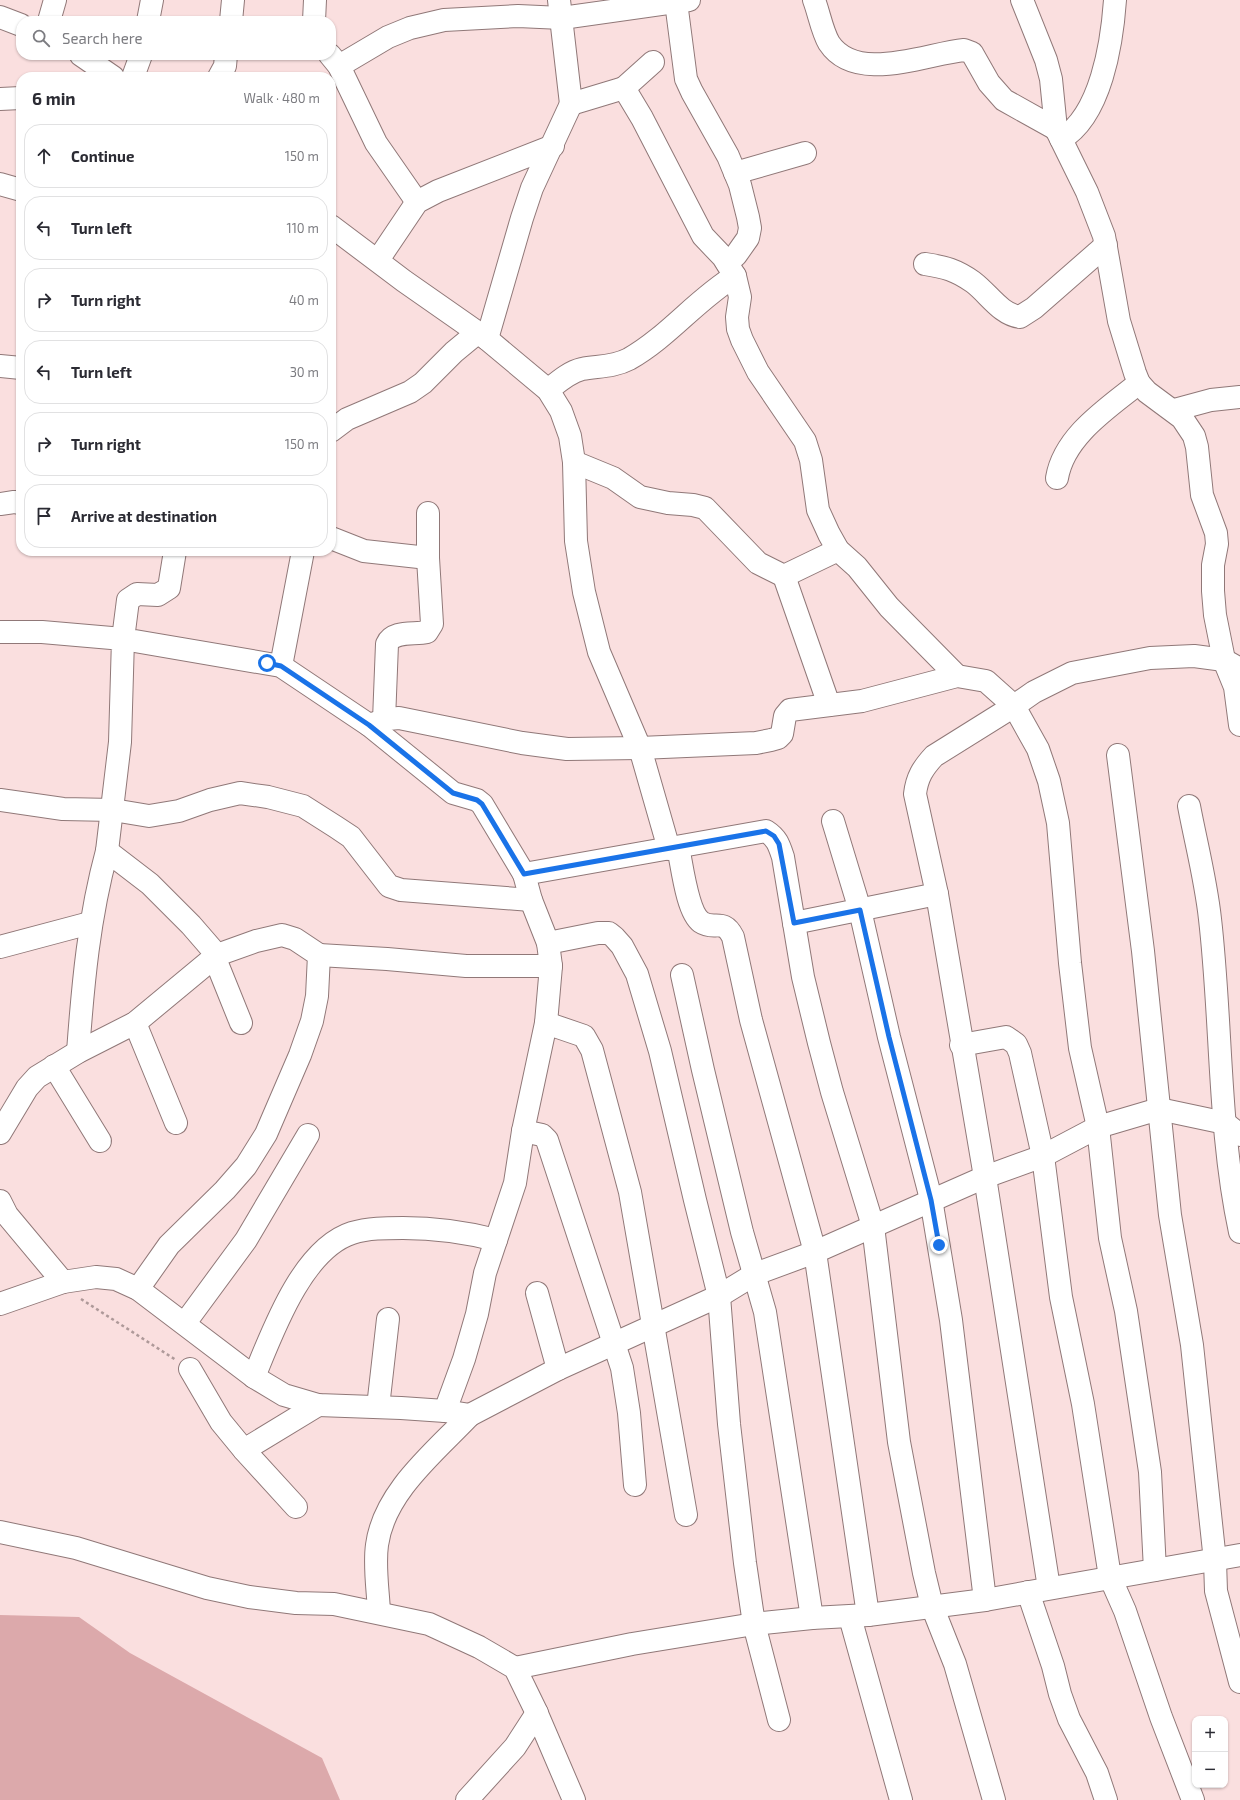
<!DOCTYPE html>
<html lang="en">
<head>
<meta charset="utf-8">
<style>
	:root { --surface:#fff; --page:#f7f7f7; --text:#2b2b33; --muted:#7c7c81; --line:#e1e1e2 }
	body { margin:0; font-family:"Exo 2",sans-serif; background:var(--page); color:var(--text) }
	.controls { position:absolute; right:12px; bottom:12px; display:grid; overflow:hidden; border-radius:8px; box-shadow:0 1px 3px #0004 }
	.controls button { width:36px; height:36px; display:grid; place-items:center; padding:0; border:0; border-bottom:1px solid var(--line); background:var(--surface); color:var(--text); font:20px sans-serif }
	.stop { position:absolute; width:12px; height:12px; margin:-9px; border:3px solid #1a73e8; border-radius:50%; background:#fff }
	.stop.end { background:#1a73e8; border-color:#fff; box-shadow:0 1px 4px #0008 }
	.list { margin:0; padding:0; list-style:none }
	h2 { display:flex; justify-content:space-between; align-items:center; height:52px; margin:0; padding:0 16px; font-size:17px }
	h2 small { font-size:13px; font-weight:400; color:var(--muted) }
	.list li { display:grid; grid-template-columns:26px 1fr auto; gap:12px; align-items:center; box-sizing:border-box; height:64px; margin:0 8px 8px; padding:0 8px; border:1px solid var(--line); border-radius:16px }
	.list b { display:block; font-size:15px; white-space:nowrap }
	.list em { font-size:13px; font-style:normal; color:var(--muted) }
	.icon { flex:none; width:22px; height:22px; fill:none; stroke:currentColor; stroke-width:2; stroke-linecap:round; stroke-linejoin:round }
	.map { position:relative; flex:none; width:1240px; height:1800px; overflow:hidden }
	.search { position:absolute; background:var(--surface); box-shadow:0 1px 3px #0004; left:16px; top:16px; width:320px; height:44px; display:flex; align-items:center; gap:10px; box-sizing:border-box; padding:0 14px; border-radius:16px; color:var(--muted); font-size:15px }
	.panel { position:absolute; background:var(--surface); box-shadow:0 1px 3px #0004; left:16px; top:72px; width:320px; height:484px; border-radius:16px }
	.map>svg:first-child { display:block }
	.green { fill:#dca9ab }
	.lines { fill:none; stroke-linecap:round; stroke-linejoin:round }
	.minor-casing { stroke:#907878; stroke-width:24 }
	.path { stroke:#ae9999; stroke-width:2.5; stroke-dasharray:3 3; stroke-linecap:butt }
	.minor { stroke:#fff; stroke-width:22 }
	.route { stroke:#1a73e8; stroke-width:5 }
</style>
</head>
<body>
<div class="map">
<svg width="1240" height="1800" viewBox="0 0 1240 1800">
	<rect width="100%" height="100%" fill="#fadfdf"/>
	<path class="green" d="M0 1615 79 1617 130 1653 322 1758 340 1800H0Z"/>
	<g class="lines">
		<defs>
			<g id="minor">
				<path d="M559 0 571 104 624 88 642 118 703 236 723 257 735 276 740 297 737 317 738 329 742 340 758 372 805 441 811 460 818 510 829 534 838 550 857 567 889 607 957 676"/>
				<path d="M814 0C819 13 822 31 829 43 856 84 925 54 964 50L972 53 989 83 1004 100 1056 129"/>
				<path d="M1022 0 1046 60 1051 79 1056 129 1087 192 1104 236 1119 321 1135 373 1139 383 1147 392 1182 418 1194 436 1197 447 1202 495 1216 533 1217 544 1213 565V591L1215 615 1224 660 1235 687 1240 725"/>
				<path d="M676 2 686 79 692 92 728 156 740 185 748 217 750 228 748 238 736 255 727 263"/>
				<path d="M0 17 21 25"/>
				<path d="M49 21 55 0"/>
				<path d="M148 21 152 0"/>
				<path d="M231 21 233 0"/>
				<path d="M314 21 315 0"/>
				<path d="M81 55 113 77"/>
				<path d="M330 55 339 66 376 143 417 202"/>
				<path d="M339 66 388 37 410 28 444 20 518 16 562 18 689 0"/>
				<path d="M133 77 141 55"/>
				<path d="M219 77 225 66 226 55"/>
				<path d="M624 88 653 62"/>
				<path d="M0 99 21 98"/>
				<path d="M1061 139C1101 116 1112 43 1115 0"/>
				<path d="M735 173 805 153"/>
				<path d="M0 184 21 190"/>
				<path d="M331 226 404 281 487 339 548 390 561 411 570 436 574 462 576 541 584 592 599 652 640 748 669 849"/>
				<path d="M378 260 417 202 438 191 553 146"/>
				<path d="M925 264C945 267 956 270 973 282 989 294 1000 314 1020 317L1034 308 1106 245"/>
				<path d="M487 339 522 218 532 188 571 104"/>
				<path d="M0 366 21 368"/>
				<path d="M548 390C558 382 569 372 582 369 598 366 614 367 629 359 668 337 697 299 735 276"/>
				<path d="M1174 410 1211 400 1240 397"/>
				<path d="M331 431 347 419 410 392 423 383 454 352 477 333"/>
				<path d="M574 462 613 478 640 497 668 503 693 505 705 508 758 563 784 576 838 550"/>
				<path d="M1057 478C1064 436 1108 408 1139 383"/>
				<path d="M0 504 14 502 21 503"/>
				<path d="M331 538 364 551 428 558"/>
				<path d="M175 551 169 588 158 595 137 594 128 600 123 639 281 666 369 725 453 793 477 800 482 804 524 874"/>
				<path d="M784 576 829 705"/>
				<path d="M0 632H42L123 639 120 742 107 851"/>
				<path d="M281 666 303 551"/>
				<path d="M384 720 387 644C393 630 414 635 427 632L432 624 428 558V513"/>
				<path d="M369 725 388 719 399 718 522 743 567 749 640 748 756 743 771 740 778 738 782 734 785 716 790 710 862 701 957 676 986 681 1014 706 1034 692 1072 673 1150 658 1194 656 1224 660 1240 669"/>
				<path d="M1118 755 1143 951 1170 1215 1192 1345 1215 1561 1216 1591 1240 1682"/>
				<path d="M0 800 63 809 113 810 149 816 179 811 210 800 240 793 268 797 303 806 336 827 351 837 389 886 401 890 531 900"/>
				<path d="M1189 806C1196 843 1206 881 1210 919 1222 1023 1218 1130 1240 1232"/>
				<path d="M833 821 860 910 889 1037 931 1199 951 1320 985 1600"/>
				<path d="M678 847C682 865 687 912 701 922 714 931 723 917 733 937L751 1020 815 1252 868 1615"/>
				<path d="M794 923 937 894"/>
				<path d="M548 943 598 933H609L614 937 622 946 637 974 660 1051 695 1200 719 1296 729 1424 745 1563 754 1624 779 1720"/>
				<path d="M0 947 90 923"/>
				<path d="M319 955 387 959 466 966H551"/>
				<path d="M214 956 241 1023"/>
				<path d="M682 975 703 1070 742 1232 765 1312 812 1618"/>
				<path d="M135 1023 176 1123"/>
				<path d="M546 1023 584 1036 592 1050 630 1192 686 1515"/>
				<path d="M961 1045 1006 1037 1016 1044 1020 1053 1043 1156 1061 1297 1083 1404 1110 1577 1125 1611 1161 1717 1193 1800"/>
				<path d="M78 1052C83 983 89 917 107 851L150 884 191 925 217 955"/>
				<path d="M54 1066 100 1141"/>
				<path d="M523 1131 542 1135 547 1140 622 1368 629 1413 635 1485"/>
				<path d="M0 1133 27 1088 37 1077 78 1052 135 1023 217 955 256 941 282 935 295 939 319 955 317 996 312 1021 300 1055 266 1134 246 1166 225 1190 169 1245 138 1289"/>
				<path d="M0 1201 7 1215 63 1282 96 1277 116 1279 138 1289 254 1377 284 1395 318 1405 401 1408 445 1411 470 1415C435 1452 384 1492 377 1545 374 1566 378 1590 379 1612"/>
				<path d="M537 1293 558 1369"/>
				<path d="M0 1304 63 1282"/>
				<path d="M185 1323 246 1240 308 1135"/>
				<path d="M190 1369 221 1422 244 1450 318 1405"/>
				<path d="M254 1377C272 1333 302 1249 352 1233 368 1228 386 1228 403 1228 435 1228 465 1232 496 1240"/>
				<path d="M378 1407 388 1319"/>
				<path d="M445 1411 464 1359 477 1314 485 1273 515 1183 523 1131 546 1023 551 966 548 943 531 900 524 874 766 831C777 838 779 845 783 857L803 977 819 1043 832 1092 873 1226 899 1442 924 1573 932 1606 955 1664 994 1800"/>
				<path d="M470 1415 558 1369 719 1296 755 1274 815 1252 985 1177 1043 1156 1098 1127 1159 1109 1225 1123 1240 1135"/>
				<path d="M244 1450 296 1507"/>
				<path d="M0 1532 76 1548 207 1588 249 1597 296 1603 334 1604 429 1624 479 1647 515 1668 535 1709 574 1800"/>
				<path d="M1049 1588 985 1177 937 894 915 794C917 777 923 768 934 756L1014 706 1038 749 1049 781 1058 823 1070 963 1080 1048 1098 1127 1110 1238 1126 1311 1150 1472 1155 1570"/>
				<path d="M1028 1592 1053 1666 1060 1694 1069 1719 1097 1773 1106 1800"/>
				<path d="M850 1617 901 1800"/>
				<path d="M515 1668 632 1644 754 1624 812 1618 868 1615 985 1600 1240 1555"/>
				<path d="M467 1800 515 1747 537 1713"/>
			</g>
		</defs>
		<use href="#minor" class="minor-casing"/>
		<path class="path" d="M81 1299 176 1360"/>
		<use href="#minor" class="minor"/>
	</g>
	<g class="lines">
		<path class="route" d="M267 663 281 666 369 725 453 793 477 800 482 804 524 874 766 831 774 836 779 844 794 923 860 910 889 1037 931 1200 939 1245"/>
	</g>
</svg>
<div class="controls">
<button>+</button>
<button>−</button>
</div>
<div class="stop" style="left:267px;top:663px"></div>
<div class="stop end" style="left:939px;top:1245px"></div>
<div class="search"><svg class="icon" aria-label="search" viewBox="0 0 24 24"><circle cx="10" cy="10" r="6"/><path d="M15 15l6 6"/></svg>Search here</div>
<section class="panel">
<h2>6 min<small>Walk · 480 m</small></h2>
<ul class="list">
<li><svg class="icon" aria-label="ahead" viewBox="0 0 24 24"><path d="M12 20V5M6 11l6-6 6 6"/></svg><div><b>Continue</b></div><em>150 m</em></li>
<li><svg class="icon" aria-label="left" viewBox="0 0 24 24"><path d="M17 20v-9H6M10 6l-5 5 5 5"/></svg><div><b>Turn left</b></div><em>110 m</em></li>
<li><svg class="icon" aria-label="right" viewBox="0 0 24 24"><path d="M7 20v-9h11M14 6l5 5-5 5"/></svg><div><b>Turn right</b></div><em>40 m</em></li>
<li><svg class="icon" aria-label="left" viewBox="0 0 24 24"><path d="M17 20v-9H6M10 6l-5 5 5 5"/></svg><div><b>Turn left</b></div><em>30 m</em></li>
<li><svg class="icon" aria-label="right" viewBox="0 0 24 24"><path d="M7 20v-9h11M14 6l5 5-5 5"/></svg><div><b>Turn right</b></div><em>150 m</em></li>
<li><svg class="icon" aria-label="arrive" viewBox="0 0 24 24"><path d="M6 21V4h12l-3 4 3 4H6"/></svg><div><b>Arrive at destination</b></div></li>
</ul>
</section>
</div>
</body>
</html>
